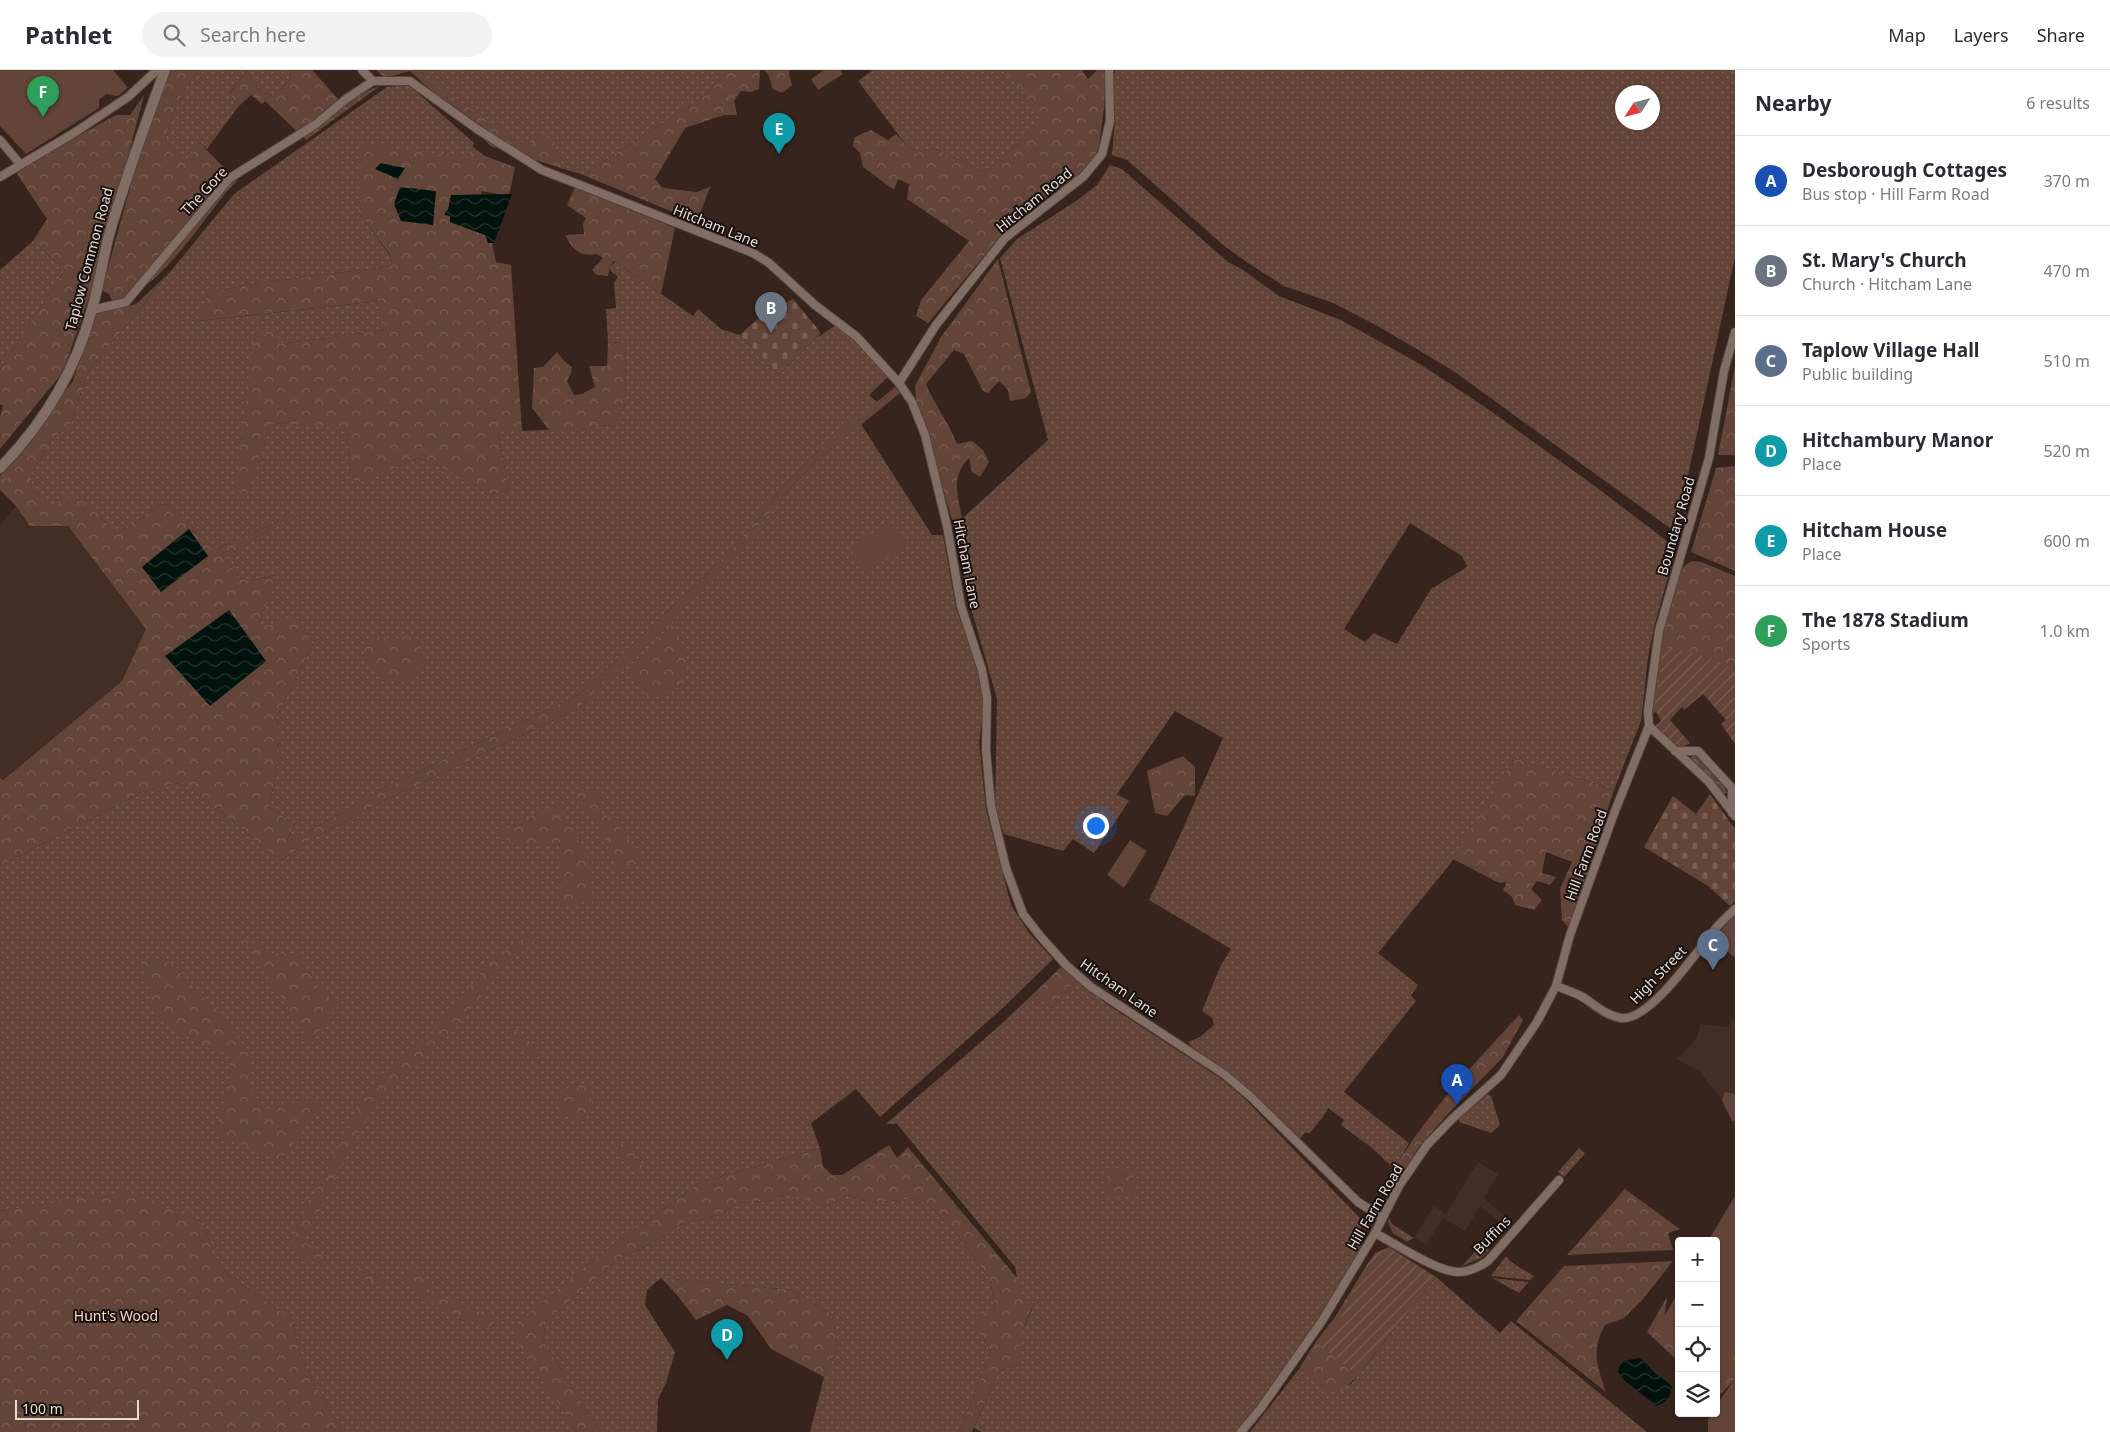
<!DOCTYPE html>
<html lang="en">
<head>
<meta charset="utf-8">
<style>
	:root { --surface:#fff; --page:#f2f2f3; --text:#2b2b33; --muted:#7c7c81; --line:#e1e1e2; --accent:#0b8043 }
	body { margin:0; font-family:"Noto Sans",sans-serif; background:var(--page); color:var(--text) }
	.controls { position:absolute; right:15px; bottom:15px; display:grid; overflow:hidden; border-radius:5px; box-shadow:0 1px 4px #0004 }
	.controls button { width:45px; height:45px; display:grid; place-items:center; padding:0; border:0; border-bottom:1px solid var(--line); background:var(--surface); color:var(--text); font:25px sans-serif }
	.compass { position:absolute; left:1615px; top:15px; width:45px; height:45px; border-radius:50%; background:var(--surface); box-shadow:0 1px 4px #0004; rotate:234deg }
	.scale { position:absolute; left:15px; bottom:12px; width:124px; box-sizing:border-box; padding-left:5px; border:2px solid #e7dbd6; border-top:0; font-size:14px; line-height:18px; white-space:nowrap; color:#e7dbd6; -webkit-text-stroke:4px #18100d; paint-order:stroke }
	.you { position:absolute; left:1095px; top:755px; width:18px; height:18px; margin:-12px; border:4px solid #fff; border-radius:50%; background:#1a73e8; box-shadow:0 0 0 8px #1a73e833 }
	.badge { display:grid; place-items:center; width:32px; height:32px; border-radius:50%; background:var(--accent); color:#fff; font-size:16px; font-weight:700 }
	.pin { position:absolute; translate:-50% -41px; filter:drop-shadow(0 1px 2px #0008) }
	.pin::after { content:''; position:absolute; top:26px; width:18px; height:15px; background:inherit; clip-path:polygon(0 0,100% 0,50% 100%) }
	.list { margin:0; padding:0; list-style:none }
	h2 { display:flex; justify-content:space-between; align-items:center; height:65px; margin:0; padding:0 20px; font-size:21px }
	h2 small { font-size:16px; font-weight:400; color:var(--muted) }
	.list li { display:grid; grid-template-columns:32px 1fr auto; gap:15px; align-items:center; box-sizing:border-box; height:90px; padding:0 20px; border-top:1px solid var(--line) }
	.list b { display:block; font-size:19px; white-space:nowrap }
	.list p { margin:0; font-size:16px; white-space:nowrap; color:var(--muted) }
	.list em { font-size:16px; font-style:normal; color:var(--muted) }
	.icon { flex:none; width:28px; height:28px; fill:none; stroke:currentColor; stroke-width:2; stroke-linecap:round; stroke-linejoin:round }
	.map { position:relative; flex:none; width:1735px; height:1362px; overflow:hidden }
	header { display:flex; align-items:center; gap:30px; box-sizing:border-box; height:70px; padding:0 25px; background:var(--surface); border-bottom:1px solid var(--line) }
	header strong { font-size:24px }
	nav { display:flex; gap:28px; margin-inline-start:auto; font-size:18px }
	.search { width:350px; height:45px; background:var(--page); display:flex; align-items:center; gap:12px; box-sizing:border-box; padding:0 18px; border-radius:28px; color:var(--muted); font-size:19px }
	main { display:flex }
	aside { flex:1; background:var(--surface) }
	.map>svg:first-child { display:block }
	.built { fill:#442d24 }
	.grass { fill:url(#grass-dots); fill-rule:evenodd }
	.forest { fill:url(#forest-crowns) }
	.cemetery { fill:url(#cemetery-stones) }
	.park { fill:#634438 }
	.garden { fill:url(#garden-furrows) }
	.water { fill:url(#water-waves) }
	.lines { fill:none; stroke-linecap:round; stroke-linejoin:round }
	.minor-casing { stroke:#52433d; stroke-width:10 }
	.tertiary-casing { stroke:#52433d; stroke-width:12 }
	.minor { stroke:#816d64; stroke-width:8 }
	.tertiary { stroke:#816d64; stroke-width:10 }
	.labels { text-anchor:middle; stroke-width:4; stroke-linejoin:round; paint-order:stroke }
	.street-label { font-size:14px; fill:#e7dbd6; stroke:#18100d }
	.park-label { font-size:14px; fill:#fad9cd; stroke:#18100d }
</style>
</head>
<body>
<header>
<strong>Pathlet</strong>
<div class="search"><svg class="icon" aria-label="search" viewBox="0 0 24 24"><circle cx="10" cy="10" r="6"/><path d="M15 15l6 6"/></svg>Search here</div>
<nav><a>Map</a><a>Layers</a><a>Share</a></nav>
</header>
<main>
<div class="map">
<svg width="1735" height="1362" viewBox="0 0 1735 1362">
	<defs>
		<pattern id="grass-dots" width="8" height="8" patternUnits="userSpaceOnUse" patternTransform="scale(1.25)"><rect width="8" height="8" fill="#634438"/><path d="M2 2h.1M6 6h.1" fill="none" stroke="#795e54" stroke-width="1.8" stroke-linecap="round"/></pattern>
		<pattern id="forest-crowns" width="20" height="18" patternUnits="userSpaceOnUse" patternTransform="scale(1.25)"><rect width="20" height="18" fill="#634438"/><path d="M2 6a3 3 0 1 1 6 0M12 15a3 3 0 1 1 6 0" fill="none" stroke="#795e54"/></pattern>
		<pattern id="cemetery-stones" width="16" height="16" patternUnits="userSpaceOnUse" patternTransform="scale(1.25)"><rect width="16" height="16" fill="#634438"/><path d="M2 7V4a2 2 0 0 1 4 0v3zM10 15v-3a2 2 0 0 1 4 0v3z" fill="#795e54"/></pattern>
		<pattern id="garden-furrows" width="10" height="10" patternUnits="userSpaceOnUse" patternTransform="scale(1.25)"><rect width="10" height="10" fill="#634438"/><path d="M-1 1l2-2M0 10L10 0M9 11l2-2" fill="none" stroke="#795e54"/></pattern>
		<pattern id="water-waves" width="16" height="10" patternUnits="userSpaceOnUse" patternTransform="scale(1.25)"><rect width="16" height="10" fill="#02120d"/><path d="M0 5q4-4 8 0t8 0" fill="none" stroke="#273430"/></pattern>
	</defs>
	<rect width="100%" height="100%" fill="#36241d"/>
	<g class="built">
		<path d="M16 436 30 456H68L146 559 122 611 2 710 0 708V455Z"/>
		<path d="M1731 950 1735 951V1058L1721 1029 1700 1002 1677 989 1697 968 1700 954 1728 957Z"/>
		<path d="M1478 1092 1498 1104 1484 1128 1510 1151 1506 1157 1480 1136 1465 1161 1443 1148 1426 1175 1414 1168 1434 1136 1446 1144Z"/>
	</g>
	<g class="grass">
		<path d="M199 0H290L291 8 274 27 260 21 246 1 230 23 238 37 207 79 200 73 185 92 165 70C171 49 183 16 199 0Z"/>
		<path d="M411 0H725L706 25 583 105 491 76Z"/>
		<path d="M873 0H1004L1043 44 1017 75 984 102 933 78 917 83 906 75 858 11Z"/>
		<path d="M1115 0H1735V187L1685 419 1674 461 1452 300 1374 254 1333 233 1284 216 1248 193 1223 175 1127 90 1112 85 1115 50 1113 11ZM1622 22H1652V52H1622Z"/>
		<path d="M409 15 474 73 468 88 359 143 391 187 392 196 252 214 208 223 199 251 380 231 386 260 280 274 247 424 272 353 347 357 349 395 355 412 420 388 461 406 489 425 509 421 497 356 522 361 567 359 579 360 597 356 614 355 626 333 625 273 608 272 606 239 616 238 614 213 618 207 610 200V196L615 192 693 246 698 239 721 259 740 265 779 305 815 269 836 255 856 269 890 305 869 325 878 333 822 377 783 417 728 484 580 624 386 717 299 767 287 771 294 754 269 737 279 689 277 646 313 574 304 563 259 554 276 505 251 510H239L226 487 293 445 215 479 169 435 162 434 116 465 101 447 65 429 53 436 31 419 32 403 53 367 70 356 88 302 234 124 387 17Z"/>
		<path d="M1110 95 1122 99 1228 192 1243 200 1279 226 1341 250 1420 294 1485 337 1596 417 1676 478 1654 557 1648 587 1641 651 1614 720 1514 688 1454 789 1378 883 1418 915 1411 926 1416 931 1344 1022 1409 1073 1394 1099 1372 1078 1341 1055 1344 1050 1328 1038 1323 1047 1310 1063H1305L1299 1069 1233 1006 1196 981 1188 972 1200 967 1214 955 1212 948 1202 941 1220 897 1231 879 1149 830 1181 763 1223 668 1175 641 1117 724 1129 731 1094 783 1073 769 1063 781 1004 764 995 736 997 629 967 524 954 456 1048 370 1000 188 1017 169 1076 131 1097 115ZM1410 453 1462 486 1467 497 1431 519 1397 574 1374 563 1365 572 1344 559Z"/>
		<path d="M33 171 65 200 0 299V200Z"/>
		<path d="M861 354 932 465H943L956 538 976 592 984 637 979 672 986 740 1011 835 1029 863 1053 889 1005 936 880 1047 856 1019 811 1053 820 1078 701 1112 587 1195 513 1266 577 1362H342L300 1286 292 1249 229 1205 212 1184 205 1153 124 1122 0 1141V796L145 721 183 712 281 791 308 771 380 733 577 639 582 645 577 639 664 554 813 394Z"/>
		<path d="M1078 909 1105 933 1223 1010 1244 1028 1359 1147 1363 1171 1353 1197 1283 1305 1236 1362H981L974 1358 999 1301 1020 1293 1019 1269 1034 1234 1020 1224 1015 1197 897 1054H886L997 958 1034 923 1051 938Z"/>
		<path d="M1488 1024 1491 1026 1500 1055 1491 1063 1459 1052V1048Z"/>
		<path d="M1579 1078 1585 1084 1564 1107 1558 1102Z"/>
		<path d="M787 1123 826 1137 847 1125 874 1133 916 1128 928 1134 955 1162 990 1209 995 1240 978 1246V1263L983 1267 991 1282 959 1362H810L824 1307 838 1276 832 1245 793 1220 661 1208 647 1220 645 1235 675 1282 666 1313 658 1329 657 1362H601L543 1271 547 1250 619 1189 647 1176 679 1155 722 1144 737 1133 770 1131Z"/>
		<path d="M1389 1148 1392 1154 1414 1168 1407 1172 1393 1163 1388 1152Z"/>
		<path d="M1482 1174 1489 1180 1481 1188 1462 1196Z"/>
		<path d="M1506 1186 1511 1192 1534 1206 1530 1210 1491 1206Z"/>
		<path d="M1436 1207 1500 1263 1511 1251 1647 1362H1250L1299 1299 1327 1320 1351 1314Z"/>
		<path d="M1492 1208 1529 1212 1519 1223Z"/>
	</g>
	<g class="forest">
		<path d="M170 0H199C183 16 171 49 165 70L185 92 200 73 237 111 227 121C200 155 155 224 113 233L109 224 102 220 142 74Z"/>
		<path d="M290 0H312L340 31 380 16 306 70 265 31 262 34 251 25 238 37 230 24 246 1 260 21 274 27 291 8Z"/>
		<path d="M376 0H426L425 6 443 21 528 76 535 63 554 71 561 92 571 101 491 76 410 1 385 8Z"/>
		<path d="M725 0H760L759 19 751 22 741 21 734 30 737 45H724L685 58 655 109 663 118 697 122 710 117 697 152 583 105 706 25Z"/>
		<path d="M764 0H790L789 4 792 15 782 23 773 19 768 4Z"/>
		<path d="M1004 0H1082L1088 9 1097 0H1106L1104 38 1099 76 1095 86 1080 104 1033 136 1000 167 928 253 916 246 921 230 969 171 907 129 909 114 898 109 894 120 863 97 860 83 853 76 855 67 871 60 888 70 896 64 906 75 917 83 933 78 984 102 1017 75 1042 44Z"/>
		<path d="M144 25 100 195 63 302 0 379V346L3 336 0 334V299L65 200 33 171 47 149 15 101 116 45H130Z"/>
		<path d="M360 73 468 88 472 76 485 86 515 97 509 126 481 121 496 192 511 195 522 361 497 357 509 421 489 425 461 406 420 388 355 413 349 395 347 358 272 353 247 425 235 421 255 261 275 259 280 274 386 260 379 231 198 251 208 223 252 214 392 196 391 186 359 143Z"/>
		<path d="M575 117 675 158 661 224 614 191 610 196 608 206 597 205 592 200 603 188 597 184C579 187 573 180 565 165L584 164 583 154 586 148 567 135Z"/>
		<path d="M998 189 1031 322 1026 328 1010 331 1008 320 999 311 988 323 983 321 964 284 954 280 926 314C935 336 949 353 957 374L972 371 983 380 989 392 980 407 972 402 969 388C950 407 958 425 962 449L954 456 916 329 915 316 941 267Z"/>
		<path d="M169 203 88 302 70 356 53 367 32 403 31 419 53 435 72 425C92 436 102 448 116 465L162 434 169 435 215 479 297 443 226 487 239 510H251L277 505 259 553 276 556 283 549 294 548 313 574 277 646 279 689 269 737 294 754 287 770 299 767 386 717 580 624 728 484 783 417 822 377 895 317 900 323 813 394 785 424 732 489 577 639 380 733 308 771 281 791 183 712 145 721 0 796V708L3 710 122 611 146 559 68 456H30L16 436 0 420V406L73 311 95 243 136 234Z"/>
		<path d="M608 272 625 273 626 333 614 355 597 356 579 360H549L532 338 534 298 543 297 557 282 564 291 572 297 571 303 567 311 574 325 582 324 595 317 589 296H607Z"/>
		<path d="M1735 296V385H1718Z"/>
		<path d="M1735 396V501L1691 482 1716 398Z"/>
		<path d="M1693 491 1701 492 1735 506V610L1663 638 1650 645C1652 633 1655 620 1657 607 1660 581 1664 500 1693 491Z"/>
		<path d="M674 553 688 592 684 615 651 629 626 601Z"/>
		<path d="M407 565C417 571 424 579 425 591L409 608 400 614C380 607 365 597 364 574L371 566C383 567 397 572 407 565Z"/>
		<path d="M1694 684 1725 718 1727 723 1722 725 1688 691Z"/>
		<path d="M1183 686 1195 697V726L1185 725 1167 746 1155 743 1147 701Z"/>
		<path d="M1514 688 1614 720 1569 858 1562 850 1560 819 1572 792 1546 782 1542 803 1556 807 1550 815 1537 811 1531 819 1542 830 1534 840 1515 835 1512 827 1503 820 1507 812 1499 813 1453 789Z"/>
		<path d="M596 715 602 743 615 751 644 791 617 802 604 767 577 724Z"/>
		<path d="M558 733 588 789 590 827 579 835 559 834 562 775 513 773 498 763Z"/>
		<path d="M529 865 532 872 497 898 483 924 455 958 431 979 405 1009 378 1030 342 1094 316 1148 301 1170 326 1186 322 1194 298 1185 291 1176 293 1160 306 1148 307 1134 330 1095 360 1035 379 1006 395 995 430 966 491 891Z"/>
		<path d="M243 868 274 884 298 883 317 915 337 936 311 974Z"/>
		<path d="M142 887 170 893 216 940 251 985 249 1011 261 1040 313 1028 321 1039 281 1089 214 1065 231 1011 229 984 205 977 155 947Z"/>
		<path d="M1061 897 1078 909 1051 938 1034 923Z"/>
		<path d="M1519 945 1523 950 1503 987 1445 1047 1418 1078 1401 1107 1394 1099C1428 1042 1474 994 1519 945Z"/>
		<path d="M509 955C523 960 531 973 538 986L536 989C522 984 509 971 509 955Z"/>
		<path d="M575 1012 589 1017 592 1033 588 1043 577 1048 563 1046 558 1037 559 1025Z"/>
		<path d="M617 1074H626L643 1096 640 1102 632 1101 620 1085Z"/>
		<path d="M889 1075 897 1088 908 1077 1018 1209 1020 1224 1034 1234C1023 1255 1019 1269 1020 1293L999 1301 972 1362H959L991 1282 983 1267 978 1263 974 1257 978 1246 995 1239 990 1209 955 1162 928 1134 916 1128 874 1133 847 1125 826 1137 787 1123 770 1131 737 1133 722 1144 679 1155 647 1176 619 1189 547 1250 543 1271 601 1362H577L512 1266 519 1251 587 1195 701 1112 820 1078 823 1096 832 1105H842Z"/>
		<path d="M1107 1098H1133L1135 1127 1107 1128Z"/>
		<path d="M1625 1119 1680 1159 1668 1163 1673 1180 1567 1185Z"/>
		<path d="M124 1121 205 1153 212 1184 229 1205 292 1249 300 1286 342 1362H0V1141Z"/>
		<path d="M1673 1191 1644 1228 1624 1248 1605 1255C1591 1280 1597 1296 1606 1322L1516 1251 1564 1196Z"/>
		<path d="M358 1196 389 1212 386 1217 361 1208 353 1200Z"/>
		<path d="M420 1197 429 1219 428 1232 417 1224 404 1204Z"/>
		<path d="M1361 1204 1340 1248 1319 1273 1357 1306 1341 1322 1327 1320 1299 1299 1317 1270 1335 1247Z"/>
		<path d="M661 1208 793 1220 832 1245 838 1276 824 1307 771 1279 748 1246 727 1235 696 1250 677 1225Z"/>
		<path d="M437 1226 477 1241 493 1249 494 1253 488 1258 434 1236 432 1232Z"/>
		<path d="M1667 1227 1664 1250 1679 1270V1292L1647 1262Z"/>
		<path d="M1735 1277V1309L1718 1327 1716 1326V1283Z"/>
	</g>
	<g class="cemetery">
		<path d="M793 229 821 263 779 305 740 265 756 250Z"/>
		<path d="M1710 724 1735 759V831L1730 836 1708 816 1644 777 1673 726 1696 744Z"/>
	</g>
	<g class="park">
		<path d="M0 0H113L128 18 118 26 106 24 99 30V38L26 84 0 56Z"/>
		<path d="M824 0H840L843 4 818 20 811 9Z"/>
		<path d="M891 451 906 475 865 502 850 478Z"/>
		<path d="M1130 770 1147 781 1124 818 1107 805Z"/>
		<path d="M1735 845V888L1713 869Z"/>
		<path d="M1725 1022 1735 1024V1051H1732L1722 1030Z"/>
		<path d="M1735 1126V1284L1720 1307 1716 1303V1171H1708Z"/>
		<path d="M1679 1221V1278L1655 1262Z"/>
		<path d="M1735 1309V1362H1708V1349L1711 1343H1716V1335Z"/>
	</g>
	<g class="garden">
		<path d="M1661 576 1698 584 1735 599V674L1721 654 1726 650 1703 624 1684 640 1682 637 1670 650 1690 673 1680 678 1665 675 1654 657 1661 651 1654 638 1660 604Z"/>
		<path d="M1389 1177 1436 1207 1357 1306 1318 1273 1340 1248 1361 1204 1375 1183Z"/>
	</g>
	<g class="water">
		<path d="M380 93 405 98 398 109 375 99Z"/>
		<path d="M400 117 436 121 433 155 401 151 394 134Z"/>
		<path d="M512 124 494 173H488L485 165 450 152V146L445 145V142L448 140 451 125Z"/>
		<path d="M189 459 208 486 161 522 142 497Z"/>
		<path d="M229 540 266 591 210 636 165 586Z"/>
		<path d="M1639 1288C1647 1292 1649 1298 1655 1303 1661 1309 1666 1309 1672 1317 1671 1326 1666 1334 1656 1336L1624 1310 1618 1302 1619 1297 1623 1291Z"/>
	</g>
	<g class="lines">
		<defs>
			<g id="minor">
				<path d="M362 0 373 11H410L477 59 542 100 753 183 769 193 815 235 857 267 899 313 912 332 925 365 947 456 961 536 982 600 987 628 986 680 991 736 1006 798 1023 844 1041 867 1066 895 1091 917 1224 1004 1250 1026 1358 1132 1382 1147"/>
				<path d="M0 70 20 94"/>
				<path d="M0 107 74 63 128 27 157 0"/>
				<path d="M92 240 126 232 230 108 316 54 346 29 373 11"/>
				<path d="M899 313 936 255 1005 168 1084 106 1102 84 1110 51 1109 0"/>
				<path d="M1649 656 1709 712 1735 746"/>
				<path d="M1675 681H1698L1732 718V743"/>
				<path d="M1556 916C1564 919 1573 922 1581 926 1594 934 1606 946 1621 948 1650 952 1699 878 1716 858 1722 851 1729 845 1735 839"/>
				<path d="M1375 1163C1394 1173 1439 1203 1459 1202 1470 1202 1479 1197 1488 1191L1559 1110"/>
				<path d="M1241 1362 1261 1338 1322 1251 1375 1163 1399 1116 1427 1075 1452 1049 1501 1005 1537 952 1556 916 1570 865 1615 741 1649 656 1648 641 1659 561 1709 388 1724 301 1735 262"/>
			</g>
			<path id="tertiary" d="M0 398C44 353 76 300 92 239 99 215 103 189 109 165 125 109 145 55 165 0"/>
		</defs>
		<use href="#minor" class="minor-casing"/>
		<use href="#tertiary" class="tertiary-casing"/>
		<use href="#minor" class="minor"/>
		<use href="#tertiary" class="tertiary"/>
	</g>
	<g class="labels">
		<g class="street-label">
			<text transform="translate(204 121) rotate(-47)" y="5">The Gore</text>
			<text transform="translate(1034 130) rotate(-39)" y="5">Hitcham Road</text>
			<text transform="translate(716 156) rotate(22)" y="5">Hitcham Lane</text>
			<text transform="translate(89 189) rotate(-75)" y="5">Taplow Common Road</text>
			<text transform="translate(1676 456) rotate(-74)" y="5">Boundary Road</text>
			<text transform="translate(967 494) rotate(79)" y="5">Hitcham Lane</text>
			<text transform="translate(1586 785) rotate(-70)" y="5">Hill Farm Road</text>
			<text transform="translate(1658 905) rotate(-46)" y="5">High Street</text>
			<text transform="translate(1119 918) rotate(35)" y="5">Hitcham Lane</text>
			<text transform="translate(1375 1137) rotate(-60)" y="5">Hill Farm Road</text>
			<text transform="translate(1492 1165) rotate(-46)" y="5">Buffins</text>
		</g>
		<g class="park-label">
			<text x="116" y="1251">Hunt's Wood</text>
		</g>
	</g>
</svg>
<div class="controls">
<button>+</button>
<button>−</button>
<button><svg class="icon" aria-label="locate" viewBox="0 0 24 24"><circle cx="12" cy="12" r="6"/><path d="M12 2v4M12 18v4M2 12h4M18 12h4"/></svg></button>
<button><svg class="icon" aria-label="layers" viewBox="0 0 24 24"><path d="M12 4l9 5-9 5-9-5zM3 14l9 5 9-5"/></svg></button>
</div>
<svg class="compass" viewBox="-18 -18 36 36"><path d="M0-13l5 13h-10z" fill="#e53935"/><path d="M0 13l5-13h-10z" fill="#7c7c81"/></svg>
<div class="scale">100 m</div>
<div class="you"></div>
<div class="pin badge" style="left:1457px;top:1035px;background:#1a4fb4">A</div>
<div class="pin badge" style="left:771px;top:263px;background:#6b7280">B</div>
<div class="pin badge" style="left:1713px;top:900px;background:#5c6f8a">C</div>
<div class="pin badge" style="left:727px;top:1290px;background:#0f9aa8">D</div>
<div class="pin badge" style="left:779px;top:84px;background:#0f9aa8">E</div>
<div class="pin badge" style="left:43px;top:47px;background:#2e9e5b">F</div>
</div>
<aside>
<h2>Nearby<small>6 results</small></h2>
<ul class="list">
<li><span class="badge" style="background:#1a4fb4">A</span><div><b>Desborough Cottages</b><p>Bus stop · Hill Farm Road</p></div><em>370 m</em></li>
<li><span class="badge" style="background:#6b7280">B</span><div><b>St. Mary's Church</b><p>Church · Hitcham Lane</p></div><em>470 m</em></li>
<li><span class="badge" style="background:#5c6f8a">C</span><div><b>Taplow Village Hall</b><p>Public building</p></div><em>510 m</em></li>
<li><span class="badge" style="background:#0f9aa8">D</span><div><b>Hitchambury Manor</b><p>Place</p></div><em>520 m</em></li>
<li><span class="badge" style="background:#0f9aa8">E</span><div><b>Hitcham House</b><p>Place</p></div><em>600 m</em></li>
<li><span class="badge" style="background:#2e9e5b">F</span><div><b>The 1878 Stadium</b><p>Sports</p></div><em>1.0 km</em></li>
</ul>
</aside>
</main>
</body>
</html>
